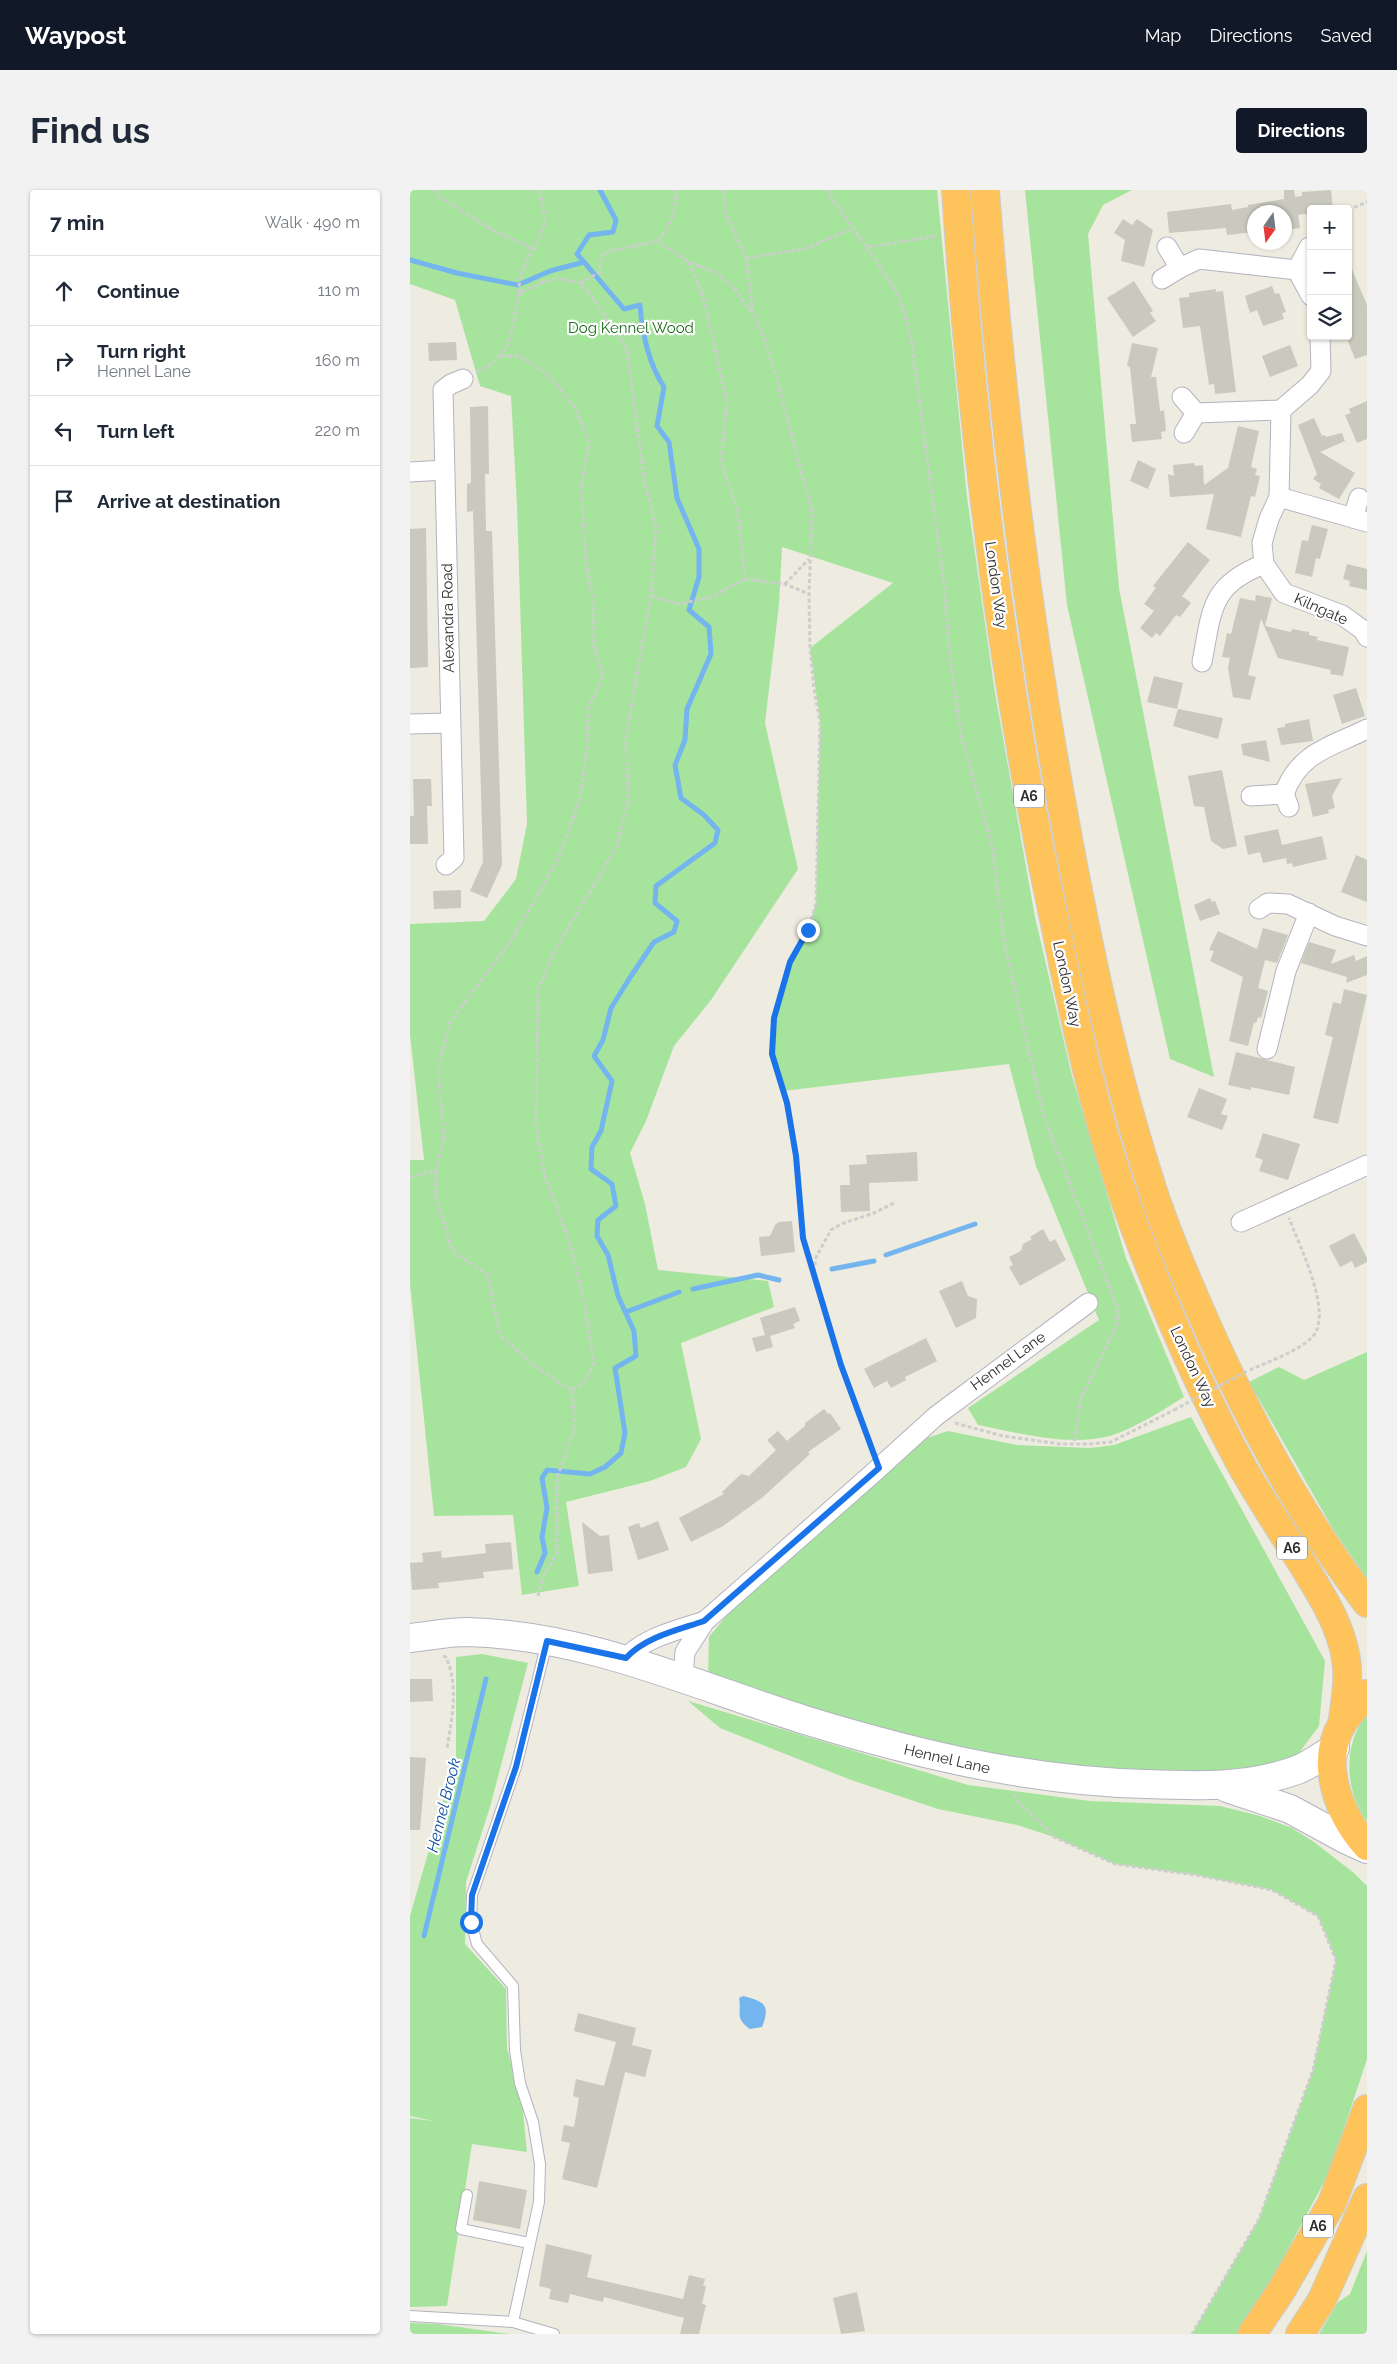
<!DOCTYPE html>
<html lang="en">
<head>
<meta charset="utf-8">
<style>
	:root { --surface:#fff; --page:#f2f2f3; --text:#1f2937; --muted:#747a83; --line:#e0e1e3; --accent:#111827 }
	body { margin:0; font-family:Raleway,sans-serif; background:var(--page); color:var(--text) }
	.controls { position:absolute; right:15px; top:15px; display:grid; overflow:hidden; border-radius:5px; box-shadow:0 1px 4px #0004 }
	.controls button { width:45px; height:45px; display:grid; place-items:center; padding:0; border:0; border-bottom:1px solid var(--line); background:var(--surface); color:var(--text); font:25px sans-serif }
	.compass { position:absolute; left:837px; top:15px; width:45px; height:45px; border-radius:50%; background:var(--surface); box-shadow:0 1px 4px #0004; rotate:194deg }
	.stop { position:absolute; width:15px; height:15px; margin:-11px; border:4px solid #1a73e8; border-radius:50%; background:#fff }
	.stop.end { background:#1a73e8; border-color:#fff; box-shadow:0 1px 5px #0008 }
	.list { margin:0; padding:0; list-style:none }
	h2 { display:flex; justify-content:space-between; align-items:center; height:65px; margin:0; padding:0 20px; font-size:21px }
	h2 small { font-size:16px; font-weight:400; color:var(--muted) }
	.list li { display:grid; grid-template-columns:32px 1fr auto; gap:15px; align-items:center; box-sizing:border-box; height:70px; padding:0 20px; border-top:1px solid var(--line) }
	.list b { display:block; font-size:19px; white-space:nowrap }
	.list p { margin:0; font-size:16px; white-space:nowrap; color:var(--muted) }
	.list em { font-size:16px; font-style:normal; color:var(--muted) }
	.icon { flex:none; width:28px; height:28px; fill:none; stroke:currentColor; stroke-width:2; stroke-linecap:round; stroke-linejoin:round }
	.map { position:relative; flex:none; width:957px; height:2144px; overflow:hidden; border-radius:5px }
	header { display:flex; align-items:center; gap:30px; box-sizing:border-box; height:70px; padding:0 25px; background:var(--accent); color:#fff }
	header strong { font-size:24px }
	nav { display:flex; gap:28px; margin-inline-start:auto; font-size:18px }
	.intro { display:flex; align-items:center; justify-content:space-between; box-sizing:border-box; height:120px; padding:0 30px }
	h1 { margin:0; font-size:35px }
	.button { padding:12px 22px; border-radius:5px; background:var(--accent); color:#fff; font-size:18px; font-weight:700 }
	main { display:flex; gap:30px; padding:0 30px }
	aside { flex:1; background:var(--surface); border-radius:5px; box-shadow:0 1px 4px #0004 }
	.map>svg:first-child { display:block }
	.green { fill:#a6e49d }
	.water { fill:#74b5ef }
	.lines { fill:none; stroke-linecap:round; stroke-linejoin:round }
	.stream { stroke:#74b5ef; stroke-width:5 }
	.building { fill:#cac9be }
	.lane-casing { stroke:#b3b3c0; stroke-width:12 }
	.street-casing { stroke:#b3b3c0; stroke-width:21 }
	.secondary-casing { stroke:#b3b3c0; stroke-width:30 }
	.highway-casing { stroke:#cdcdcd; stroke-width:30 }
	.path { stroke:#cdcdcd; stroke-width:3; stroke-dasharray:4 2.5; stroke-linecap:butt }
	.lane { stroke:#fff; stroke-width:10 }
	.street { stroke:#fff; stroke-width:19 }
	.secondary { stroke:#fff; stroke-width:28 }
	.highway { stroke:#fec45b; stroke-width:28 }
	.path-bridge { stroke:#cdcdcd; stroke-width:3; stroke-dasharray:4 2.5; stroke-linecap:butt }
	.route { stroke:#1a73e8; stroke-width:6 }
	.labels { text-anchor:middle; stroke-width:4.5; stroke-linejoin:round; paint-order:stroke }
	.shield { fill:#fff; stroke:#6c6c6c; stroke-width:1 }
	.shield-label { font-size:14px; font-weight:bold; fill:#2d2d2d }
	.park-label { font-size:15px; fill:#1b6c1b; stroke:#fff }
	.street-label { font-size:15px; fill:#2d2d2d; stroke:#fff }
	.water-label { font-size:16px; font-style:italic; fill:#0d4fa1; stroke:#fff }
</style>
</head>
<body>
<header>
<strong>Waypost</strong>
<nav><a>Map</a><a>Directions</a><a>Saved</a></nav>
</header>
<div class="intro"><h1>Find us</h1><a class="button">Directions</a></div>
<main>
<aside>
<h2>7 min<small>Walk · 490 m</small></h2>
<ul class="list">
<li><svg class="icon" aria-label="ahead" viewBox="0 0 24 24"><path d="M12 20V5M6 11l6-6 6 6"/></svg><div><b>Continue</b></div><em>110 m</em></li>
<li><svg class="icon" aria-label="right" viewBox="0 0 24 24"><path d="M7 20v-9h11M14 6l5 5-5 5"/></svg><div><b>Turn right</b><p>Hennel Lane</p></div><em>160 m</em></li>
<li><svg class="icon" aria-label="left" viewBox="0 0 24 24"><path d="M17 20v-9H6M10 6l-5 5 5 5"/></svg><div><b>Turn left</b></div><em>220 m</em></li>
<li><svg class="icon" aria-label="arrive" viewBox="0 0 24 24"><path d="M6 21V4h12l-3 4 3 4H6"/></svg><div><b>Arrive at destination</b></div></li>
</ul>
</aside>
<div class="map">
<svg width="957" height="2144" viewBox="0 0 957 2144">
	<rect width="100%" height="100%" fill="#eeebe0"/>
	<g class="green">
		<path d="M0 0H527L557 307 585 503 625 727 662 886 716 1068 774 1207C751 1221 726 1238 700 1246 658 1257 609 1243 568 1235L558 1218 689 1130 626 976 599 874 373 901 362 864 364 828 380 772 398 740 406 713 410 531 400 458 483 393 372 357 369 414 355 533 388 679 301 810 264 856 236 931 220 963 235 1014 248 1080 358 1091 364 1117 271 1153 291 1249 276 1277 240 1291 156 1312 169 1396 112 1405 103 1325 24 1326 0 1094V970H14L0 845V734L74 731 106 689 117 634 107 315 101 206 70 196 45 110 0 94Z"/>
		<path d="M615 0H722L693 15 678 44 709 398 804 887 760 869 657 415Z"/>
		<path d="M957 1162V1389L923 1339 839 1192 869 1177 894 1190Z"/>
		<path d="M781 1227 915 1471 909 1536 883 1571 822 1587H719L541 1559 298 1488 299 1447 321 1420 514 1249 538 1241 607 1255 680 1258 704 1255Z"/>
		<path d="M72 1464 118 1473 80 1617 56 1692 55 1754 96 1799 97 1858 112 1913 117 1962 62 1954 37 2116 0 2117V1928L23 1931 0 1926V1726L46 1566V1467Z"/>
		<path d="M278 1511 558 1595 680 1611 810 1616 850 1626 882 1638 904 1652 944 1683 957 1696V1869L920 1981 848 2115 828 2144H782L849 2029 903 1880 926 1770 908 1726 862 1700 786 1685 705 1674 644 1647 607 1635 528 1619 441 1590 310 1538Z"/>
		<path d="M957 1525V1631C935 1603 932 1553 957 1525Z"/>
		<path d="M957 2061V2144H909L928 2112 940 2104Z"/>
		<path d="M0 2133 28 2134 99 2144H0Z"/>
	</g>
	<path class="water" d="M333 1806C354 1811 361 1815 352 1837L340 1839C324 1827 332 1824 329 1808Z"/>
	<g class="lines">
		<g class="stream">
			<path d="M0 70 47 83 108 95 140 81 174 72"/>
			<path d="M476 1065 565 1034"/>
			<path d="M422 1079 464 1071"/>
			<path d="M283 1099 348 1085 369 1090"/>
			<path d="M216 1122 269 1102"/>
			<path d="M127 1382 135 1363 132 1347 137 1318 132 1288 137 1280 180 1284 195 1277 211 1263 215 1243 205 1178 226 1166 224 1141 208 1106 198 1065 187 1046 188 1030 206 1016 202 994 181 979 182 957 191 941 202 891 184 866 193 850 201 818 221 786 244 752 264 742 267 731 245 713 246 696 305 653 308 640 294 625 271 608 265 575 275 550 277 519 301 464 299 437 279 420 289 387V359L267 308 259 252 247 236 254 197C239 174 232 142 230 115L214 119 167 64 179 45 203 42 206 30 190 0"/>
			<path d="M14 1746 76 1489"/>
		</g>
	</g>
	<g class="building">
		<path d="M874 0H884L885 7 892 6V2L921 0 923 19H901V23L888 25 890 38 874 40V22H844V42L817 45 816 38 759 43 757 22 821 14 822 20 838 17V15L874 9Z"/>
		<path d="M713 29 722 35 727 29 743 40 734 77 711 71 715 50 704 43Z"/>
		<path d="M938 70 957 115V165L945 169 937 149 941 147 938 142Z"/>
		<path d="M724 91 743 121 740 123 746 131 723 147 697 108Z"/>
		<path d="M862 96 865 104 869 103 876 122 872 123 874 129 853 136 847 120 840 123 835 106Z"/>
		<path d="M806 99V102L813 101 826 202 805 204 804 194 799 195 790 136 773 138 769 108 779 107V103Z"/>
		<path d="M46 152 47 170 19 171 18 153Z"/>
		<path d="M722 153 748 158 741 187H746L750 221 754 220 756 241 751 242 752 249 722 252 720 234H726L720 177 717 176Z"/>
		<path d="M880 155 888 176 860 187 852 166Z"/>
		<path d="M957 211V249L947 253 935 225 941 223 939 219Z"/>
		<path d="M78 216 79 284H75L76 341H82L92 675 77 708 60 701 73 672 63 321 57 322V294L61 293 60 217Z"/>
		<path d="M904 228 912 246 915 245 916 247 932 243 935 251 910 262 945 283 929 309 909 298 911 294 903 289 907 284 888 235Z"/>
		<path d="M828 236 849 241 841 277 847 279 845 285 850 286 845 307 841 306 831 347 796 339 804 304 760 307 758 284 764 286 763 275 784 273 785 276 793 275 794 295 818 278Z"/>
		<path d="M728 270 746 279 738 299 720 291Z"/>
		<path d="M902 335 918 339 910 369 906 368 902 387 885 383 892 350 898 351Z"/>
		<path d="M16 338 18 477 0 478V339Z"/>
		<path d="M778 352 800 370 772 406 781 413 770 427 766 425 750 446 746 443 742 448 730 438 744 421 734 414 746 398 743 396Z"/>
		<path d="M937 374 957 379V400L939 396 940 391 933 389Z"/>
		<path d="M846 405 862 408 855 436 881 442 882 439 899 442V445L908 447 907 450 939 457 933 486 920 484 921 480 868 468 851 429 838 485 846 487 840 510 823 507 818 478 820 468 812 467 817 443 821 444 830 408 845 411Z"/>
		<path d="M744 486 773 493 767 519 737 512Z"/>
		<path d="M946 498 955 526 932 534 923 505Z"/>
		<path d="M768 519 813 528 808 549 763 536Z"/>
		<path d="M899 529 903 551 871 555 867 538 875 537V534Z"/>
		<path d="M856 550 860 572 833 565 831 554Z"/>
		<path d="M812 580 827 656 813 659 801 651 794 617 784 616 778 586Z"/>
		<path d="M932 588 922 606 925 618 918 620 919 623 903 627 895 594Z"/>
		<path d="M3 589H21L22 616H17L18 654H0V626H4Z"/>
		<path d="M868 639 872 655 912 646 917 669 883 677 882 673 877 674 876 668 853 673 850 662 838 665 834 646Z"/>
		<path d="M946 665 957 670V712L931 702Z"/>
		<path d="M51 700V718L24 719 23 701Z"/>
		<path d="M800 708 802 712 805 711 810 724 790 731 784 715Z"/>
		<path d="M853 738 878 745 867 773 855 770 848 798 858 801 851 828 848 827 846 833 844 832 838 856 819 851 833 787 800 771 804 761 799 760 808 741 847 759Z"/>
		<path d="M899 752 926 760 921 774 944 765 946 771 957 766V785L936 793 937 787 891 773Z"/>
		<path d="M934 799 957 805 928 934 903 928 923 847 915 845 923 812 931 814Z"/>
		<path d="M826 862 885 877 879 905 841 897V900L818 895Z"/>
		<path d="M789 898 817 909 811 924 818 926 812 940 777 927Z"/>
		<path d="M853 943 890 954 878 990 849 981 853 970 845 967Z"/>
		<path d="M507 962 508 991 459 993 460 1021 431 1022 430 995H440L439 975 457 974 456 965Z"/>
		<path d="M382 1031 385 1062 351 1066 349 1047 360 1046 365 1035 369 1032Z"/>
		<path d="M633 1039 640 1052 645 1049 656 1070 610 1096 599 1077 603 1075 599 1067 611 1061 613 1054 622 1049 620 1047Z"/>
		<path d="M944 1043 957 1068V1072L945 1078 942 1071 930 1077 919 1056Z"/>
		<path d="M552 1091 558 1106 567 1109 566 1128 546 1138 529 1101Z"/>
		<path d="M385 1117 390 1131 383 1134 385 1138 360 1146 363 1157 346 1162 342 1148 355 1145 350 1128Z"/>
		<path d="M516 1148 527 1171 495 1187 496 1190 481 1198 477 1191 464 1198 454 1179Z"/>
		<path d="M414 1219 418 1224 420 1223 431 1239 398 1262 400 1264 353 1307 313 1336 281 1352 269 1328 314 1304 312 1302 331 1284 339 1286 366 1260 357 1250 368 1241 377 1251 395 1236V1233Z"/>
		<path d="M248 1331 259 1360 228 1370 218 1337 229 1333 231 1338Z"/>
		<path d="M172 1332 190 1346 199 1345 203 1381 178 1384Z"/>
		<path d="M101 1352 103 1379 73 1382 74 1388 28 1393 29 1398 2 1400 0 1373 13 1372 12 1363 31 1361 32 1368 60 1365 76 1363 75 1354Z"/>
		<path d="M0 1489H22L23 1511 0 1512Z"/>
		<path d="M0 1567 16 1568 10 1640H0Z"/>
		<path d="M168 1823 226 1838 222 1855 242 1860 235 1887 215 1882 187 1998 152 1989 160 1953 151 1951 154 1935 164 1937 169 1908 163 1906 166 1889 194 1896 206 1852 164 1841Z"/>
		<path d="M69 1991 117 2000 110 2039 63 2030Z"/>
		<path d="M136 2054 182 2065 177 2087 273 2109 279 2085 295 2089 293 2096H296L292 2114 296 2115 289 2144H270L274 2128 194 2107 193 2112 160 2104 158 2113 139 2109 141 2099 129 2096Z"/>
		<path d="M447 2102 455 2141 431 2144 423 2108Z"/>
	</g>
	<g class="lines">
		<defs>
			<g id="lane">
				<path d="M57 2005 51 2039 119 2053"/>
				<path d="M0 2126 103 2132 144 2144"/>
				<path d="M103 2132 129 2012 130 1974 123 1932 110 1893 105 1860 103 1796 67 1754 61 1732 62 1705 106 1577 137 1452"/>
			</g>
			<g id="street">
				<path d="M770 78 789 69 887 80"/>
				<path d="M887 80 901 106"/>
				<path d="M887 80 899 57"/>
				<path d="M752 89 770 78 757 57"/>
				<path d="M910 146 911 181 900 195 871 220 869 307 859 329 852 353 854 374 874 403 932 425 953 440 957 447"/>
				<path d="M772 207 786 223 774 243"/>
				<path d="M786 223 871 220"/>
				<path d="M0 282 34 280"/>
				<path d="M869 307 943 328"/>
				<path d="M949 308 943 328 957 332"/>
				<path d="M792 472C802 420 800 395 854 374"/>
				<path d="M0 534 40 533"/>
				<path d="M874 604C889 562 921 557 957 539"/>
				<path d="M841 606 874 604 879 617"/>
				<path d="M36 675 44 668 33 200 41 194 53 189"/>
				<path d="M849 719 858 713 878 714 925 736 957 746"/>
				<path d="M857 859 876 781 899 723"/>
				<path d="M831 1032 957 975"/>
				<path d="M216 1468C235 1447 268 1440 295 1431"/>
				<path d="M273 1487 275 1462 295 1431 461 1285 526 1226 678 1113"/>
			</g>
			<g id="secondary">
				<path d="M0 1448C19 1446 38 1442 57 1442 177 1445 286 1496 398 1531 510 1565 619 1591 736 1594 788 1596 838 1598 887 1580 900 1575 913 1565 925 1558"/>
				<path d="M817 1598 880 1619 935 1649 957 1659"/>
			</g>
			<g id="highway">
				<path d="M546 0C562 247 593 492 645 734 666 837 688 940 725 1038 756 1121 791 1202 834 1280 854 1315 877 1349 898 1383 912 1406 926 1429 933 1455 941 1482 936 1508 932 1535"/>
				<path d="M575 0C591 208 615 415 653 621 676 747 702 875 742 998 756 1042 775 1086 794 1129 838 1229 890 1326 957 1413"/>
				<path d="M957 1504C949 1514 939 1523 932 1534 909 1574 929 1625 957 1656"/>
				<path d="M842 2144 871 2101 922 2013 957 1919"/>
				<path d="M890 2144 912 2110 957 2008"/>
			</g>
		</defs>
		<use href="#lane" class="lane-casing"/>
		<use href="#street" class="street-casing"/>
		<use href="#secondary" class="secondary-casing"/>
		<use href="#highway" class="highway-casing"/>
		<g class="path">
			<path d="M25 0 30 7 86 42 123 59"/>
			<path d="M314 0 315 22 336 68 343 122 355 151 366 186 402 322 399 404 400 458 404 499 410 531 406 713 398 740 380 772 364 828 362 864 377 913 386 966 393 1048 404 1081"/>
			<path d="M416 0 471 78 490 109 501 148 534 394 540 469 552 549 583 660 594 752 634 927 708 1119 707 1134 671 1209 664 1253"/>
			<path d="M938 20 957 12"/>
			<path d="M248 51C260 36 269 19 264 0"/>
			<path d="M457 57 527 46"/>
			<path d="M336 68 394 59 444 38"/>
			<path d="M170 93 190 82 191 67 195 62 248 51 279 72 305 82 324 98 342 122"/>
			<path d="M110 103C105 80 126 60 133 39 137 29 131 11 130 0"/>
			<path d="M67 182C107 162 99 141 110 103L135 91 151 89 170 93 184 110 217 159 234 290 246 337 241 406 216 547 218 610 206 658 145 760 128 800 126 935 135 986 159 1050 174 1110 184 1174 175 1191 162 1201"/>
			<path d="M335 389 375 394 399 404"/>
			<path d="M375 394 399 369"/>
			<path d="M241 406 269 414 301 407 335 389 328 323 311 271 317 211 293 107 279 72"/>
			<path d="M26 981 34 947 28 879 40 832 102 749 148 669 170 609 177 557 178 518 190 494 192 482 183 455V411L176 372 171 297 179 251 164 216 137 184 110 166H90"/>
			<path d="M0 987 26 981 25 1005 43 1062 77 1084 90 1145 122 1174 162 1201 165 1236 147 1288V1363L133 1387 128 1406"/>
			<path d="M840 1180C857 1172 892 1160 904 1145 922 1120 889 1055 879 1028"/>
			<path d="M545 1233 593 1246 651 1254H678L701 1252 764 1220"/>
			<path d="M462 1261 416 1129 405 1093 404 1081 406 1067 421 1040 431 1034 464 1023 486 1012"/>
			<path d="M33 1466 36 1467C49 1497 42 1527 37 1559"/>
			<path d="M603 1604 608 1611 644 1647 705 1674 786 1685 862 1700 908 1726 926 1770 903 1880 849 2029 782 2144"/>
		</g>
		<use href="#lane" class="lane"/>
		<use href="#street" class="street"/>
		<use href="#secondary" class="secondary"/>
		<use href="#highway" class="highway"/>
		<path class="path-bridge" d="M764 1220 837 1181"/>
	</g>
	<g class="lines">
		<path class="route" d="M61 1732 62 1705 106 1577 137 1451 216 1468C235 1447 268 1440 294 1431L469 1278 431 1175 393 1048 386 966 377 913 362 864 364 828 380 772 398 740"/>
	</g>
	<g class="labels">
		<g class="shield">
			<rect x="604" y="594.5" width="30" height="23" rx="4"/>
			<rect x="867" y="1346.5" width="30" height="23" rx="4"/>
			<rect x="893" y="2024.5" width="30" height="23" rx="4"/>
		</g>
		<g class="shield-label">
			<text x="619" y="611">A6</text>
			<text x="882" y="1363">A6</text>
			<text x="908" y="2041">A6</text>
		</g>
		<g class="park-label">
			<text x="221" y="143">Dog Kennel Wood</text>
		</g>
		<g class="street-label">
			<text transform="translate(586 395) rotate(82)" y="5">London Way</text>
			<text transform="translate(911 419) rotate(24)" y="5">Kilngate</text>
			<text transform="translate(38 428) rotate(-91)" y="5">Alexandra Road</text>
			<text transform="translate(657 794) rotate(78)" y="5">London Way</text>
			<text transform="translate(598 1171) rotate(-36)" y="5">Hennel Lane</text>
			<text transform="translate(783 1177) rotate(65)" y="5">London Way</text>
			<text transform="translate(537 1569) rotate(13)" y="5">Hennel Lane</text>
		</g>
		<g class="water-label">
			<text transform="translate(33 1615) rotate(-76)" y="6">Hennel Brook</text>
		</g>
	</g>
</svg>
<div class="controls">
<button>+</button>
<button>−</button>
<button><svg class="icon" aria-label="layers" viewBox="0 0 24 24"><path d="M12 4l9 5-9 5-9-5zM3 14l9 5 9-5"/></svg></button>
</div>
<svg class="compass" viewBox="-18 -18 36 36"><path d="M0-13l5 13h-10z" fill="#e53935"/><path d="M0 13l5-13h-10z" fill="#747a83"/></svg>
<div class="stop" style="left:61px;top:1732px"></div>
<div class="stop end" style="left:398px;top:740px"></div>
</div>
</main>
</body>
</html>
